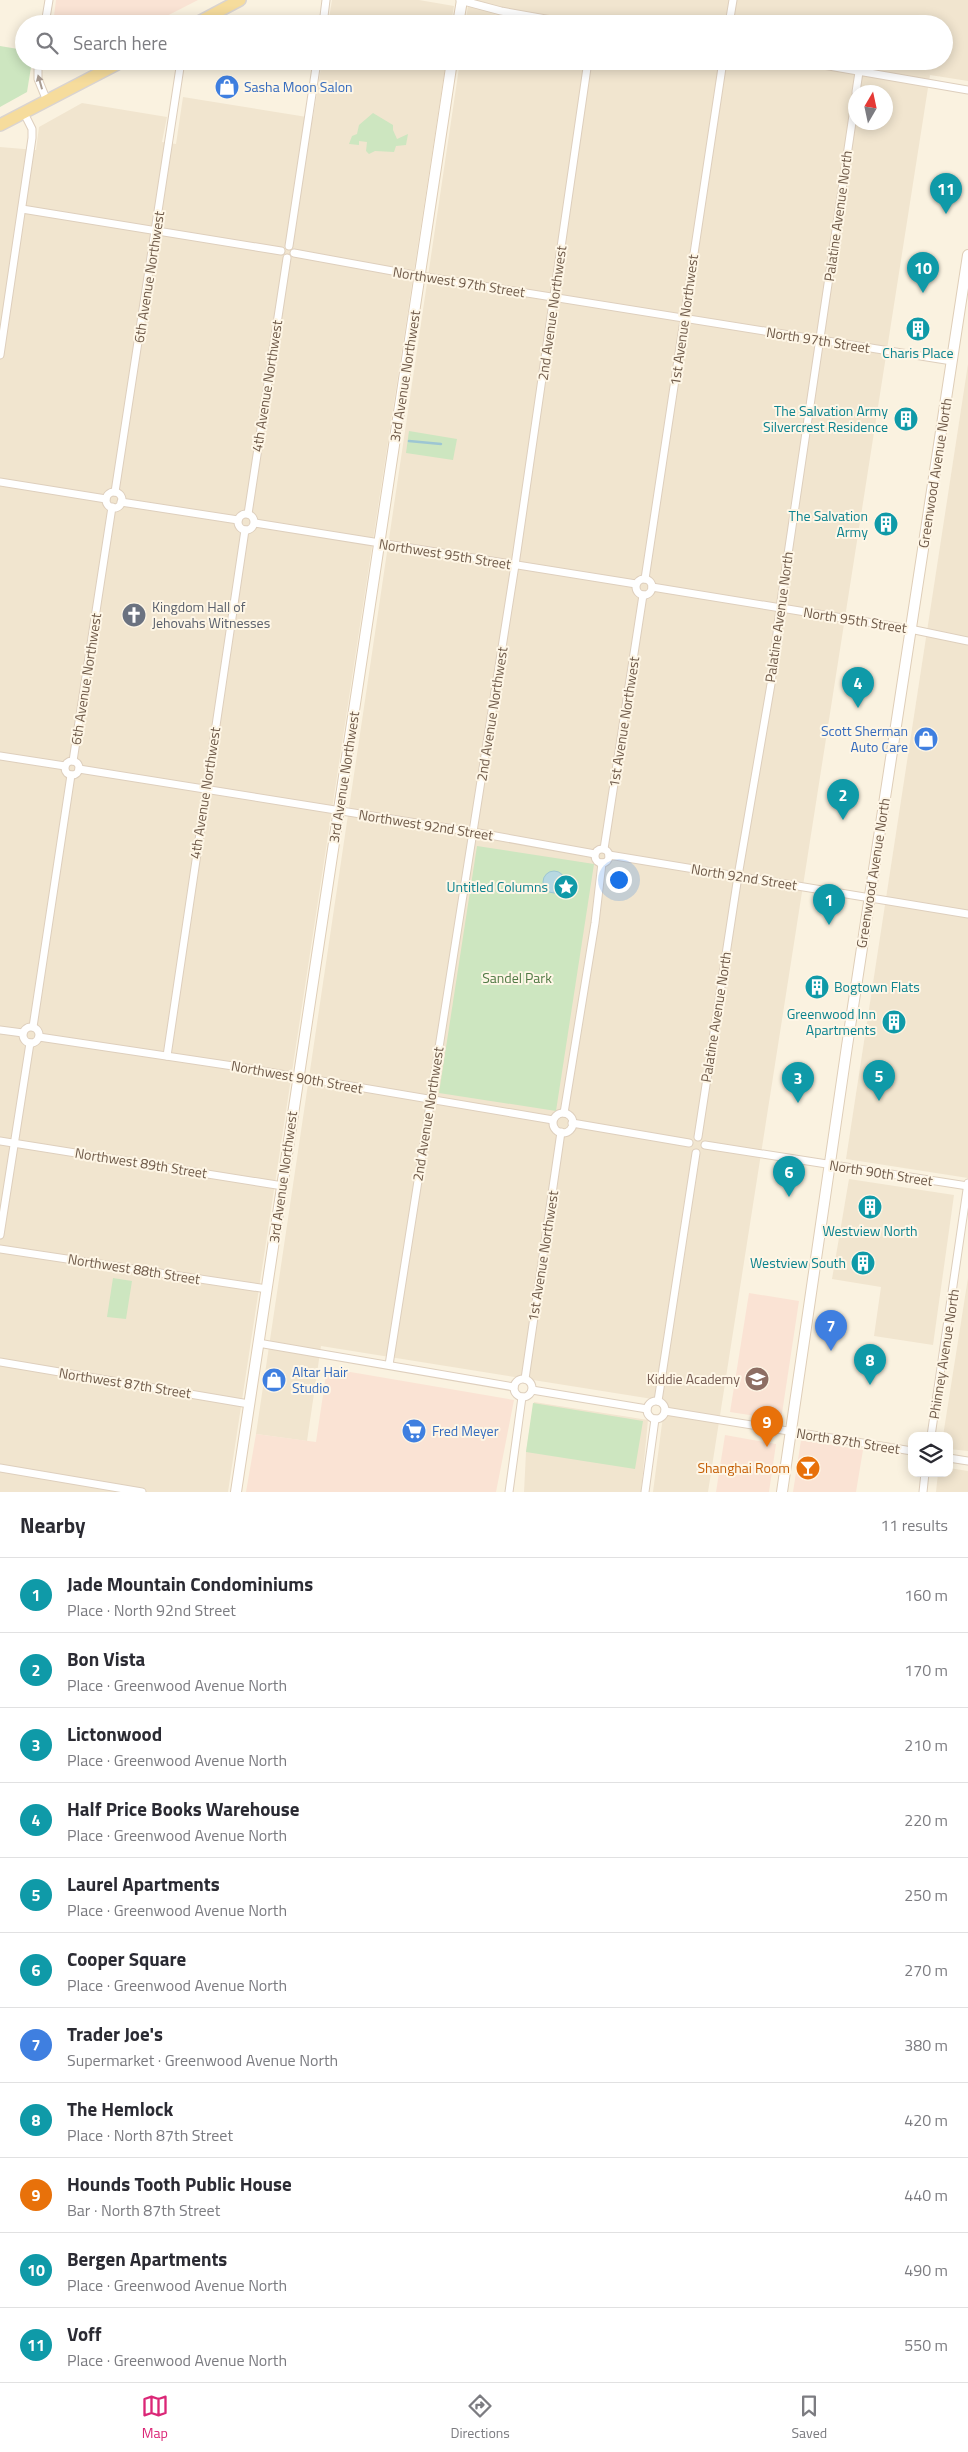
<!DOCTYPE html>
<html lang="en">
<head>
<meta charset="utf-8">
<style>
	:root { --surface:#fff; --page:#f7f7f7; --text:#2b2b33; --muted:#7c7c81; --line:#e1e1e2; --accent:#db2777 }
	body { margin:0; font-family:"Titillium Web",sans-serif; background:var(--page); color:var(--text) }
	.controls { position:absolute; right:15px; bottom:15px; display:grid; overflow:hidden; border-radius:10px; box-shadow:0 2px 12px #0003 }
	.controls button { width:45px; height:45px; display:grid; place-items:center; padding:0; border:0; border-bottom:1px solid var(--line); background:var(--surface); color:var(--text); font:25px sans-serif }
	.compass { position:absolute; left:848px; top:85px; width:45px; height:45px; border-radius:50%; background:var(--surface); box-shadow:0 2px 12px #0003; rotate:9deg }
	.you { position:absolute; left:618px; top:879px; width:18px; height:18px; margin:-12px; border:4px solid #fff; border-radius:50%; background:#1a73e8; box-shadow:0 0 0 8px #1a73e833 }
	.badge { display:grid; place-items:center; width:32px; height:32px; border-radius:50%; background:var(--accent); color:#fff; font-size:16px; font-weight:700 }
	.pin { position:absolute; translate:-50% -41px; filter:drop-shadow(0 1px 2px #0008) }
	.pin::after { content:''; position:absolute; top:26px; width:18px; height:15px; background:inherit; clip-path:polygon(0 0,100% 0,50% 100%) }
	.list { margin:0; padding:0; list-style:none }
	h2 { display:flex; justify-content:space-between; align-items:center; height:65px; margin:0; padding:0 20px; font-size:21px }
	h2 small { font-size:16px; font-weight:400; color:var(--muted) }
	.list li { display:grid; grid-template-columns:32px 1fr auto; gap:15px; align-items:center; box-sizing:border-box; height:75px; padding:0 20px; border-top:1px solid var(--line) }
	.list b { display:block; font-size:19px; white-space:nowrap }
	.list p { margin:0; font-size:16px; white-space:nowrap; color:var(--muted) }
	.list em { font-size:16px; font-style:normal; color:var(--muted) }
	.icon { flex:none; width:28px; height:28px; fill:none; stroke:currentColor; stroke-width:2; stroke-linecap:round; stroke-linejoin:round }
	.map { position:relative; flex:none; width:968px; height:1492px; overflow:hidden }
	.search { position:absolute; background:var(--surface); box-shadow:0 2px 12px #0003; left:15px; right:15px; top:15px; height:55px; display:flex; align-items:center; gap:12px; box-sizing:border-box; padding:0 18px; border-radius:28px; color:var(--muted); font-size:19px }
	.sheet { height:890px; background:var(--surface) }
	nav { display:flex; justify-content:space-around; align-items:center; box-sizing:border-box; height:70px; border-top:1px solid var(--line); background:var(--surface); font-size:14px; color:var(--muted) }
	nav a { display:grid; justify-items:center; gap:2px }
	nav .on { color:var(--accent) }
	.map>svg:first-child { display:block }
	.residential { fill:#f1e5cf; fill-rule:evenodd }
	.commercial { fill:#fae3d4 }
	.green { fill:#cde6c0 }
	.water { fill:#b7d8e2; stroke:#9dc6d3 }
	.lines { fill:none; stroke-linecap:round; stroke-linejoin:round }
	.stream { stroke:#9dc6d3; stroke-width:2.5 }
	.street-casing { stroke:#decfbd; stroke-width:9 }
	.secondary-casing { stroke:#dfceb8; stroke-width:12 }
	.primary-casing { stroke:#dad4d0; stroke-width:14 }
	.street { stroke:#fff; stroke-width:7 }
	.secondary { stroke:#fff; stroke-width:10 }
	.primary { stroke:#f6dc9c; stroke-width:11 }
	.oneway { fill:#a99c92 }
	.labels { text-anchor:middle; stroke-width:4; stroke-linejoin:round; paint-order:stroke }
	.shop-label { font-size:14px; fill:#366cbe; stroke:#fef6e6; text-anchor:start }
	.street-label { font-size:14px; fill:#6f5a49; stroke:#fef6e6 }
	.culture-label { font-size:14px; fill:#0d838f; stroke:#fef6e6; text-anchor:end }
	.worship-label { font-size:14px; fill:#5b616d; stroke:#fef6e6; text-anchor:start }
	.park-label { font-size:14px; fill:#517a45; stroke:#fef6e6 }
	.education-label { font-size:14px; fill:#785e54; stroke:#fef6e6; text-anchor:end }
	.food-label { font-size:14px; fill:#c56008; stroke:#fef6e6; text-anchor:end }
</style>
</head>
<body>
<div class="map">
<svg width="968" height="1492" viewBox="0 0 968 1492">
	<rect width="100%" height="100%" fill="#faf2e0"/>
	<g class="residential">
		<path d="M332 0H419L454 6 451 24H328Z"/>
		<path d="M469 0H968V81L930 75 708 1492H653L665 1401 321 1346 307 1441 256 1434 460 61H944V24H465ZM856 92H886V122H856Z"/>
		<path d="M322 61H446L228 1492H0V147L36 150 39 127 82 103 167 117 162 142 176 144 183 97 313 118Z"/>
		<path d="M968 364V1178L846 1159Z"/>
		<path d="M849 1179 954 1195 933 1345 874 1336 881 1287 832 1279Z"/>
		<path d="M968 1278V1451L949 1449V1436H943Z"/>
		<path d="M534 1402 648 1420 641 1492H524L526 1452Z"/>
		<path d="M949 1468 968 1471V1492H936L938 1473H949Z"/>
	</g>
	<g class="commercial">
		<path d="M56 0H198L151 24H53Z"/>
		<path d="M749 1293 799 1301 781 1420 730 1412Z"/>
		<path d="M327 1368 514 1400 496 1492H246L256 1434 316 1442Z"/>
		<path d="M725 1435 776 1444 769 1492H716Z"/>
		<path d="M801 1440 863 1450 856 1492H793Z"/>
	</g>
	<g class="green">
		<path d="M0 46 24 50V61H32L27 92 0 107Z"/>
		<path d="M373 113 393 125V130L397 139 408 134 406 145 396 146 394 152 375 151 369 154 366 151 367 142 359 141V145L349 144 352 136 357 134 359 125Z"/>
		<path d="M409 431 457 439 453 460 406 453Z"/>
		<path d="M477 846 594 864 556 1111 439 1093Z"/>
		<path d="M113 1278 132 1281 126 1319 107 1317Z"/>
		<path d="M533 1403 643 1421 635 1469 526 1452Z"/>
	</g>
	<circle class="water" cx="554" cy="882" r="11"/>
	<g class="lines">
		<path class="stream" d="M409 441 441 444"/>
		<defs>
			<g id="street">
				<path d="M460 0 501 11 574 24"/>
				<path d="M45 24 49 0"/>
				<path d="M323 24 326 0"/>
				<path d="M729 24 733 0"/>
				<path d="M38 61V79L47 101"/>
				<path d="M800 61 968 90"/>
				<path d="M856 92 859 72"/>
				<path d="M22 209 281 251"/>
				<path d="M289 246 317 61"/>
				<path d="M294 253 420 276 952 361"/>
				<path d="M0 355 32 138V129L24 113"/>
				<path d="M0 482 106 499"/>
				<path d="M115 492 181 61"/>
				<circle cx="114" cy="500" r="8"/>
				<path d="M121 502 238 520"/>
				<circle cx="246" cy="522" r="8"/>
				<path d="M248 514 287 258"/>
				<path d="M255 523 636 584"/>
				<circle cx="644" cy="587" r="8"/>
				<path d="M645 579 723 61"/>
				<path d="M652 587 910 629 968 641"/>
				<path d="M0 756 65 766"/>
				<circle cx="72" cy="768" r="7"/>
				<path d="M73 761 112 507"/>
				<path d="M79 769 473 832 595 854"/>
				<circle cx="602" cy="856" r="7"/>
				<path d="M604 849 643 595"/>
				<path d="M609 855 968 914"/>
				<circle cx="31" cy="1035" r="8"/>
				<path d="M33 1027 71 775"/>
				<path d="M0 1030 23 1033"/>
				<path d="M39 1037 233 1066 553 1120"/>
				<path d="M167 1056 245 530"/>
				<path d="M564 1113 595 923 602 863"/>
				<circle cx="563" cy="1123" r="10"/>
				<path d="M572 1123 689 1143"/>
				<path d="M698 1137 738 876 771 684 780 608 856 95"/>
				<path d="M0 1141 283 1186"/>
				<path d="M705 1145 968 1186"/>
				<path d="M0 1235 30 1043"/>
				<path d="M0 1249 267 1289"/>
				<path d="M258 1343 514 1387"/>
				<path d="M0 1362 249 1404"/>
				<path d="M389 1365 515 565 588 61"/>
				<circle cx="523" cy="1388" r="9"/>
				<path d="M525 1379 561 1132"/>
				<path d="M532 1390 647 1409"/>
				<circle cx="656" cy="1410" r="9"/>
				<path d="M658 1401 696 1153"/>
				<path d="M665 1411 912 1451"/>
				<path d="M931 1436 968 1183"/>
				<path d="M949 1458 968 1461"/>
				<path d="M0 1468 142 1492"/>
				<path d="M509 1492 522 1397"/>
				<path d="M645 1492 655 1419"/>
				<path d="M923 1492 925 1473"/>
			</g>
			<g id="secondary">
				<path d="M458 24 462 0"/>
				<path d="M236 1492 452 61"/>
				<path d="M782 1492 847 1046 968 255"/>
			</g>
			<g id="primary">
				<path d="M195 24 240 0"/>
				<path d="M0 125 123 61"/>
			</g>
		</defs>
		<use href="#street" class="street-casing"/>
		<use href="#secondary" class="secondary-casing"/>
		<use href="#primary" class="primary-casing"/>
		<use href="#street" class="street"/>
		<use href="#secondary" class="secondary"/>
		<use href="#primary" class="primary"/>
	</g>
	<defs><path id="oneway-solid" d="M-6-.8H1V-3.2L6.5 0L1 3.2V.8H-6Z" transform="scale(1.25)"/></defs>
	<use class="oneway" href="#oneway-solid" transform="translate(40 82) rotate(-106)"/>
	<defs>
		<symbol id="shop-disc" viewBox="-11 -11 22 22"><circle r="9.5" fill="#3f7fe0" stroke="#fef6e6"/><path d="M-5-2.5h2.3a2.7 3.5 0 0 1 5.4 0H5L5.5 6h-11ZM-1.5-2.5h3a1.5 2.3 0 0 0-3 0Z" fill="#fff"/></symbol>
		<symbol id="building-disc" viewBox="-11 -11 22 22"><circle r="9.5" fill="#0f9aa8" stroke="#fef6e6"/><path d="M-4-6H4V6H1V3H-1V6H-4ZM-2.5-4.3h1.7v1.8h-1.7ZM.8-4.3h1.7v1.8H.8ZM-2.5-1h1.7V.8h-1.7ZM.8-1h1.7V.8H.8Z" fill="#fff"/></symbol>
		<symbol id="church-disc" viewBox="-11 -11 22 22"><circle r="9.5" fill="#6b7280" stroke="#fef6e6"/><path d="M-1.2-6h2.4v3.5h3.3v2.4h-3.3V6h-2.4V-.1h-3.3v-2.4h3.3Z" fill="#fff"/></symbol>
		<symbol id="sight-disc" viewBox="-11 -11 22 22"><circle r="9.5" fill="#0f9aa8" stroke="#fef6e6"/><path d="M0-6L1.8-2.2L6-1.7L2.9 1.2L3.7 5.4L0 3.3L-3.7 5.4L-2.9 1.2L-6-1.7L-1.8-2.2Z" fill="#fff"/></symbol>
		<symbol id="school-disc" viewBox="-11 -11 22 22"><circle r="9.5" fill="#8d6e63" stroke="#fef6e6"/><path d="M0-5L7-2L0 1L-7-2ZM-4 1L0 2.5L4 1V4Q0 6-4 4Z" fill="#fff"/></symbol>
		<symbol id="supermarket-disc" viewBox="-11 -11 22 22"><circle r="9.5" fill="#3f7fe0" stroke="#fef6e6"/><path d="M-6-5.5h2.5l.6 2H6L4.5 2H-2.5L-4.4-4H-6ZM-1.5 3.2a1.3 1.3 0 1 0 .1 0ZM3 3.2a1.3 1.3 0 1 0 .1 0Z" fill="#fff"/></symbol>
		<symbol id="bar-disc" viewBox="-11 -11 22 22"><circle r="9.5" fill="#e8710a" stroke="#fef6e6"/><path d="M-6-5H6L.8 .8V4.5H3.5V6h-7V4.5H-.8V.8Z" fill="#fff"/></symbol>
	</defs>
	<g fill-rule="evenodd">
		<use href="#shop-disc" x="213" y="73" width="28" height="28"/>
		<use href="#building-disc" x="904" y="315" width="28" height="28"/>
		<use href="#building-disc" x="892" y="405" width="28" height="28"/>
		<use href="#building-disc" x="872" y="510" width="28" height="28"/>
		<use href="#church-disc" x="120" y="601" width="28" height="28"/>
		<use href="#shop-disc" x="912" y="725" width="28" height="28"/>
		<use href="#sight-disc" x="552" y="873" width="28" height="28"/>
		<use href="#building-disc" x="803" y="973" width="28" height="28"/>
		<use href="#building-disc" x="880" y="1008" width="28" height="28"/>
		<use href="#building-disc" x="856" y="1193" width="28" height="28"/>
		<use href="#building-disc" x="849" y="1249" width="28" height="28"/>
		<use href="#school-disc" x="743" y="1365" width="28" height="28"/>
		<use href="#shop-disc" x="260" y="1366" width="28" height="28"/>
		<use href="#supermarket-disc" x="400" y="1417" width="28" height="28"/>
		<use href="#bar-disc" x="794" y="1454" width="28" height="28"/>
	</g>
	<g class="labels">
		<g class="shop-label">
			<text x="244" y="92">Sasha Moon Salon</text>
			<text x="908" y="736" text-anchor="end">Scott Sherman<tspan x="908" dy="16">Auto Care</tspan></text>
			<text x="292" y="1377">Altar Hair<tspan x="292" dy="16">Studio</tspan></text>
			<text x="432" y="1436">Fred Meyer</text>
		</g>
		<g class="street-label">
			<text transform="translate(838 216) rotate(-82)" y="5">Palatine Avenue North</text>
			<text transform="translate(149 277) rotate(-81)" y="5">6th Avenue Northwest</text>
			<text transform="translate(459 282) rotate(9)" y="5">Northwest 97th Street</text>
			<text transform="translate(552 313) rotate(-82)" y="5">2nd Avenue Northwest</text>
			<text transform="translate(684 320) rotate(-82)" y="5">1st Avenue Northwest</text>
			<text transform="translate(818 340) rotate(9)" y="5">North 97th Street</text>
			<text transform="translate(405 376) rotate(-81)" y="5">3rd Avenue Northwest</text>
			<text transform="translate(267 386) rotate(-81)" y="5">4th Avenue Northwest</text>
			<text transform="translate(935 473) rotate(-81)" y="5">Greenwood Avenue North</text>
			<text transform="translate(445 554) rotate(9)" y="5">Northwest 95th Street</text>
			<text transform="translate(779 617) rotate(-82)" y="5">Palatine Avenue North</text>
			<text transform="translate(855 620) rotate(9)" y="5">North 95th Street</text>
			<text transform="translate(86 679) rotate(-81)" y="5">6th Avenue Northwest</text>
			<text transform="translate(492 714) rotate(-81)" y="5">2nd Avenue Northwest</text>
			<text transform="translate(624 722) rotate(-81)" y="5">1st Avenue Northwest</text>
			<text transform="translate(344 777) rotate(-81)" y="5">3rd Avenue Northwest</text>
			<text transform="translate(205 793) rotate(-81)" y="5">4th Avenue Northwest</text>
			<text transform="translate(426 825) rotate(9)" y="5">Northwest 92nd Street</text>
			<text transform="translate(873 873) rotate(-81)" y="5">Greenwood Avenue North</text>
			<text transform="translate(744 877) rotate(9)" y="5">North 92nd Street</text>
			<text transform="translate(716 1017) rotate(-81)" y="5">Palatine Avenue North</text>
			<text transform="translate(297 1077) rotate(10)" y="5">Northwest 90th Street</text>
			<text transform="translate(428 1114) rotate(-81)" y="5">2nd Avenue Northwest</text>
			<text transform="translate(141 1163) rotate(9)" y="5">Northwest 89th Street</text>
			<text transform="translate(881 1173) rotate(9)" y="5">North 90th Street</text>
			<text transform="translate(283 1177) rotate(-82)" y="5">3rd Avenue Northwest</text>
			<text transform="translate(543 1256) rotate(-81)" y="5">1st Avenue Northwest</text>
			<text transform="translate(134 1269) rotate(9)" y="5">Northwest 88th Street</text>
			<text transform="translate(944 1354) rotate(-81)" y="5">Phinney Avenue North</text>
			<text transform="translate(125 1383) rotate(9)" y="5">Northwest 87th Street</text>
			<text transform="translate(848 1441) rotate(9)" y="5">North 87th Street</text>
		</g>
		<g class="culture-label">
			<text x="918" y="358" text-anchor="middle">Charis Place</text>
			<text x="888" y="416">The Salvation Army<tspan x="888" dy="16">Silvercrest Residence</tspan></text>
			<text x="868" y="521">The Salvation<tspan x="868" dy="16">Army</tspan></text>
			<text x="548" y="892">Untitled Columns</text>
			<text x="834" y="992" text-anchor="start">Bogtown Flats</text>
			<text x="876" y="1019">Greenwood Inn<tspan x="876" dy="16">Apartments</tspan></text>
			<text x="870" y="1236" text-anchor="middle">Westview North</text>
			<text x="846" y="1268">Westview South</text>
		</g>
		<g class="worship-label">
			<text x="152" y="612">Kingdom Hall of<tspan x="152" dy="16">Jehovahs Witnesses</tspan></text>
		</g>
		<g class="park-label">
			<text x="517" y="983">Sandel Park</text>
		</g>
		<g class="education-label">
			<text x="740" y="1384">Kiddie Academy</text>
		</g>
		<g class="food-label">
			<text x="790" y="1473">Shanghai Room</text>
		</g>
	</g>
</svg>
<div class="controls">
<button><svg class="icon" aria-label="layers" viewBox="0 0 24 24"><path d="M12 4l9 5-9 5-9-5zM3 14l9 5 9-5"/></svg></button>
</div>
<svg class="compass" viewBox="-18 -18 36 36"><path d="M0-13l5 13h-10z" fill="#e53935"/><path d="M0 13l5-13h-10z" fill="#7c7c81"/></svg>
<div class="you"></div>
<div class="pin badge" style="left:829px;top:925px;background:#0f9aa8">1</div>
<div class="pin badge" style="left:843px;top:820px;background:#0f9aa8">2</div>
<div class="pin badge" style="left:798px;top:1103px;background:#0f9aa8">3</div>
<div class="pin badge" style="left:858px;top:708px;background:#0f9aa8">4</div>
<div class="pin badge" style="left:879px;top:1101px;background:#0f9aa8">5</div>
<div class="pin badge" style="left:789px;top:1197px;background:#0f9aa8">6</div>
<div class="pin badge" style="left:831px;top:1351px;background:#3f7fe0">7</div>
<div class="pin badge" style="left:870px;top:1385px;background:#0f9aa8">8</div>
<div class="pin badge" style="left:767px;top:1447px;background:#e8710a">9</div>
<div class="pin badge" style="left:923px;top:293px;background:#0f9aa8">10</div>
<div class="pin badge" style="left:946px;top:214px;background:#0f9aa8">11</div>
<div class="search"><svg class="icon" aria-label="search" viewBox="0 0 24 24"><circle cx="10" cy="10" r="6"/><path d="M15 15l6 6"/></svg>Search here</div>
</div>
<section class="sheet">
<h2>Nearby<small>11 results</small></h2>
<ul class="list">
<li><span class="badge" style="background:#0f9aa8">1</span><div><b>Jade Mountain Condominiums</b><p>Place · North 92nd Street</p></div><em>160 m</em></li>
<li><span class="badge" style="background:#0f9aa8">2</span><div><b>Bon Vista</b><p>Place · Greenwood Avenue North</p></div><em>170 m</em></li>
<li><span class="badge" style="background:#0f9aa8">3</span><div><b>Lictonwood</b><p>Place · Greenwood Avenue North</p></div><em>210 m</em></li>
<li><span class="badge" style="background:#0f9aa8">4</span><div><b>Half Price Books Warehouse</b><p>Place · Greenwood Avenue North</p></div><em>220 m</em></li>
<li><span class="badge" style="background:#0f9aa8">5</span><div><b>Laurel Apartments</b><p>Place · Greenwood Avenue North</p></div><em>250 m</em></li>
<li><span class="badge" style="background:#0f9aa8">6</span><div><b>Cooper Square</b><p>Place · Greenwood Avenue North</p></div><em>270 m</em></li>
<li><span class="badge" style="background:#3f7fe0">7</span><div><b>Trader Joe's</b><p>Supermarket · Greenwood Avenue North</p></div><em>380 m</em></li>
<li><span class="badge" style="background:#0f9aa8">8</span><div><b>The Hemlock</b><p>Place · North 87th Street</p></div><em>420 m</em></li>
<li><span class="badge" style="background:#e8710a">9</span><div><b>Hounds Tooth Public House</b><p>Bar · North 87th Street</p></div><em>440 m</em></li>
<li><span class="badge" style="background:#0f9aa8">10</span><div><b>Bergen Apartments</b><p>Place · Greenwood Avenue North</p></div><em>490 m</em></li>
<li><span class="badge" style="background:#0f9aa8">11</span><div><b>Voff</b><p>Place · Greenwood Avenue North</p></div><em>550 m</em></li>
</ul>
</section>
<nav>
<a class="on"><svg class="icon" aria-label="map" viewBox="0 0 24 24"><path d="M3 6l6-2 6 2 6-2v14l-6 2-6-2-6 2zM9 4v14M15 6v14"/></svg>Map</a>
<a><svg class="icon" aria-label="directions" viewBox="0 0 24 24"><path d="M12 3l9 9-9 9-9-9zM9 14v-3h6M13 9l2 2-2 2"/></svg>Directions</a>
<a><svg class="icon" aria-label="saved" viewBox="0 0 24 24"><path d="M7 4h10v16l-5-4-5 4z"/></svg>Saved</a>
</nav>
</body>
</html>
